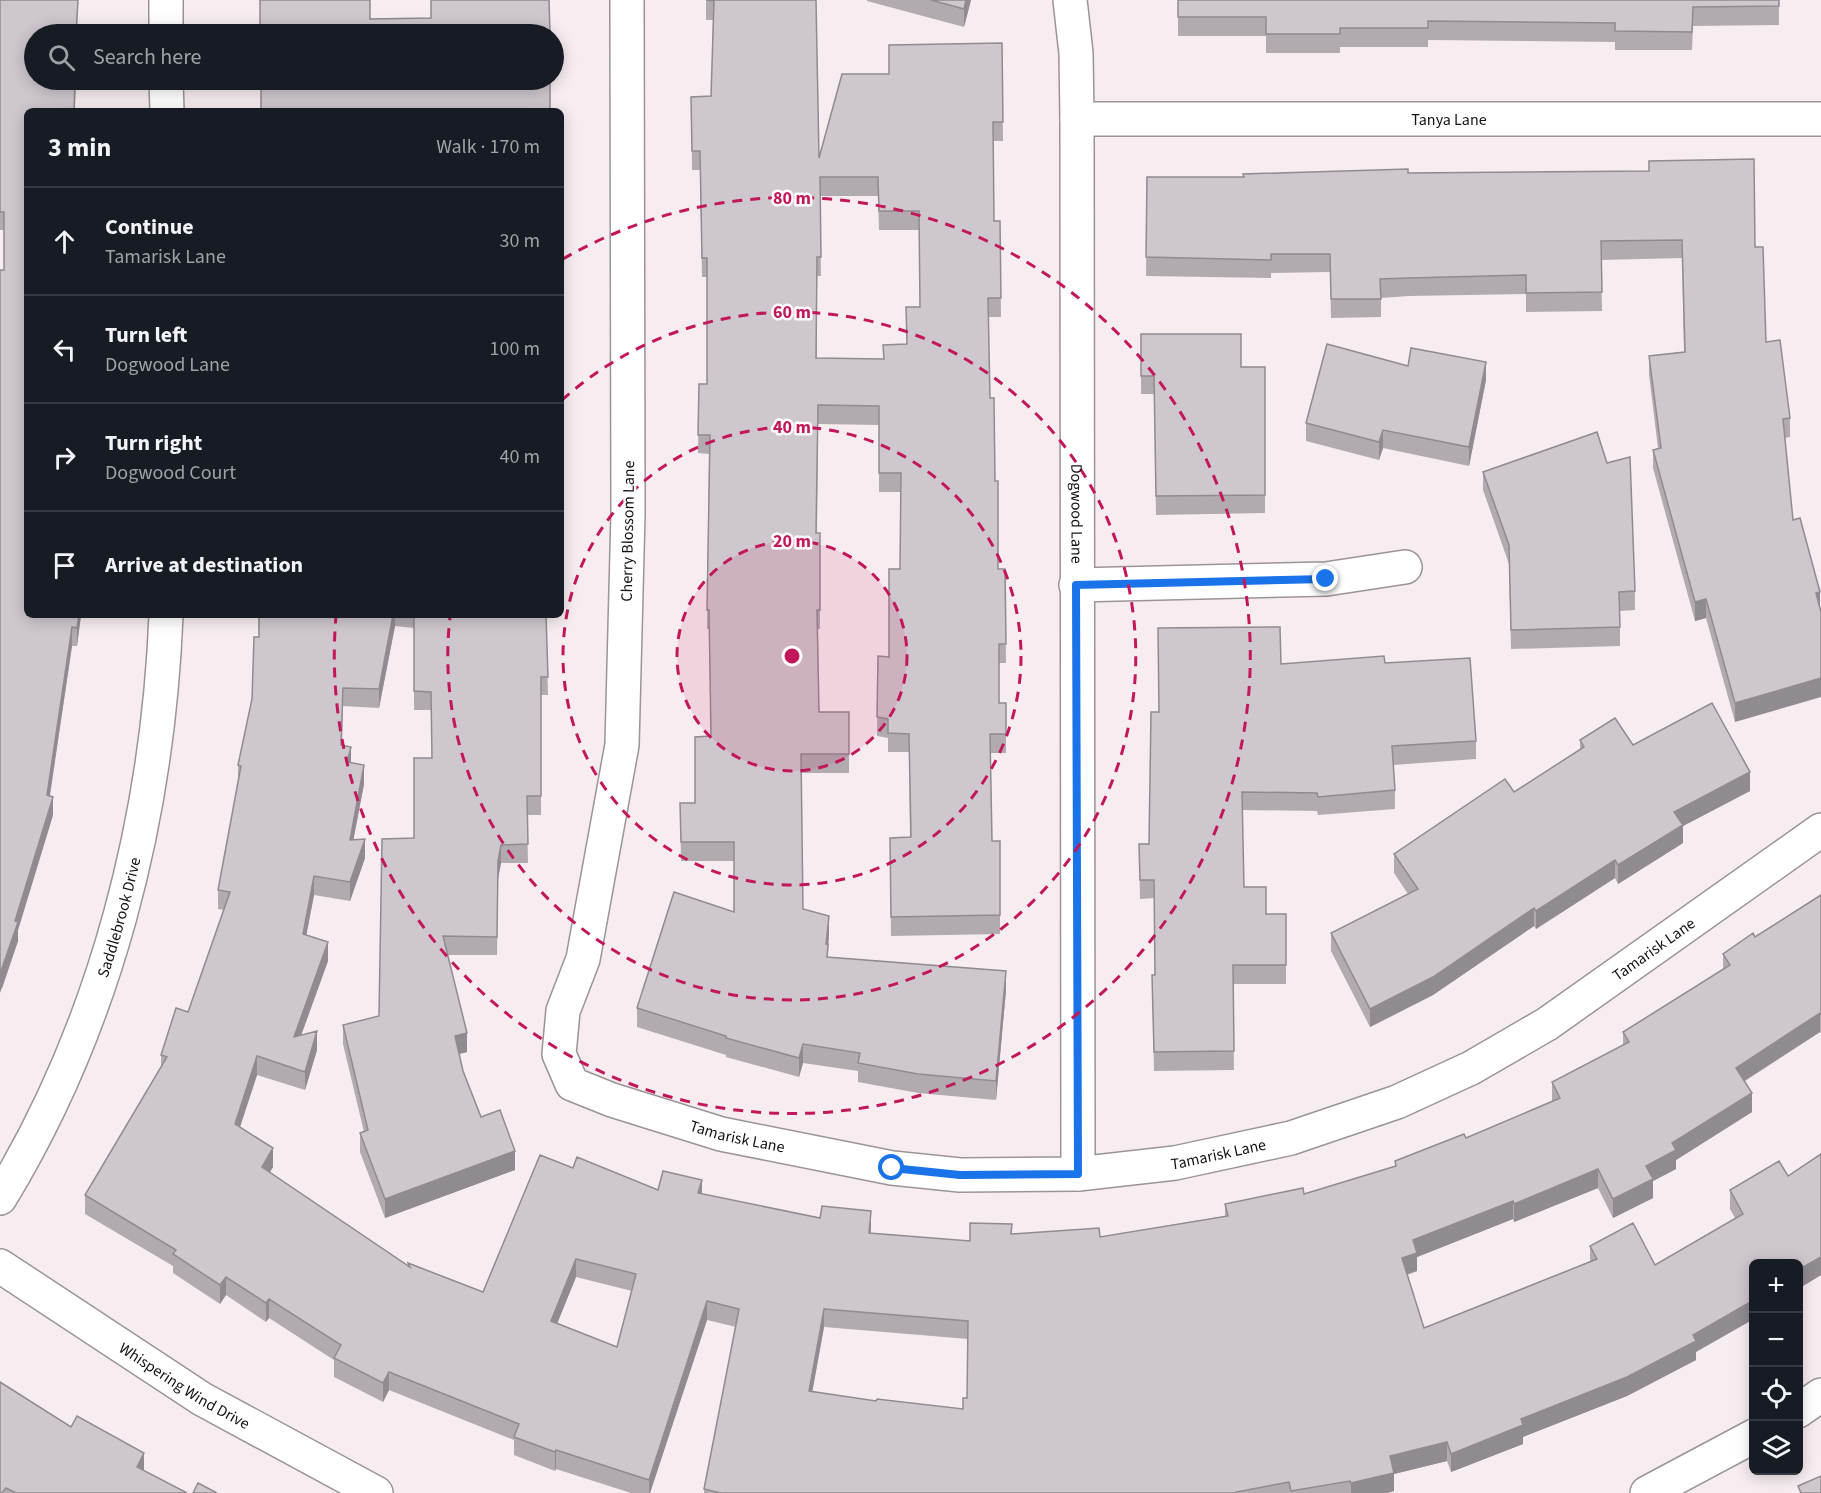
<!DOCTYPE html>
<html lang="en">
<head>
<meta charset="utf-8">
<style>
	:root { --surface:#171b24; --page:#20242c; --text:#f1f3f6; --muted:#9ea1a6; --line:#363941 }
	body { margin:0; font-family:"Source Sans 3",sans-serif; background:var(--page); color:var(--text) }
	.controls { position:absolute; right:18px; bottom:18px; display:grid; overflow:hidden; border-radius:9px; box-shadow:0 3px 15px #0003 }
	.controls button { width:54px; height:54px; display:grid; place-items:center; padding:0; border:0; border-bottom:2px solid var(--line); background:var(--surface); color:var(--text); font:30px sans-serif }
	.stop { position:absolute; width:18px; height:18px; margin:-14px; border:4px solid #1a73e8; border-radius:50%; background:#fff }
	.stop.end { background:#1a73e8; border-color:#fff; box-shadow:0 2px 6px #0008 }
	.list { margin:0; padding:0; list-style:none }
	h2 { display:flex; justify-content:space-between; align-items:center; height:78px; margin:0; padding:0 24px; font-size:26px }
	h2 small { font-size:20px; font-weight:400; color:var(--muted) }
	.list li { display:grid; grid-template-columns:39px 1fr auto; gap:18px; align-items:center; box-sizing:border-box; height:108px; padding:0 24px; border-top:2px solid var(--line) }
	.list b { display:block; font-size:22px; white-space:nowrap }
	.list p { margin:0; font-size:20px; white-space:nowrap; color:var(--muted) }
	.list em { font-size:20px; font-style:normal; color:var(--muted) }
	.icon { flex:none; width:33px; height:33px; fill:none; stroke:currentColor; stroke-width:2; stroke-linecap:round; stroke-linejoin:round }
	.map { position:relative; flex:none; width:1821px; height:1493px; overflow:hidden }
	.search { position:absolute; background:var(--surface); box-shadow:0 3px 15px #0003; left:24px; top:24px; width:540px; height:66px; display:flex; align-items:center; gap:15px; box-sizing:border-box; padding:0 21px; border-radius:33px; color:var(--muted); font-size:22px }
	.panel { position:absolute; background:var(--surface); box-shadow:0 3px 15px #0003; left:24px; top:108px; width:540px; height:510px; border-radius:9px }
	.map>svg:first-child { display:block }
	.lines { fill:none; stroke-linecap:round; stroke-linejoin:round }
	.minor-casing { stroke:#9c9396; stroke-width:36 }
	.minor { stroke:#fff; stroke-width:33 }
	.wall { fill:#b1abb0; fill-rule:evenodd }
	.shaded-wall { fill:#908b90 }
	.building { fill:#cec7cd; stroke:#908b90; stroke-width:1.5; fill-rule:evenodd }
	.route { stroke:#1a73e8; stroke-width:8 }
	.ring { fill:none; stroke:#c2185b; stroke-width:3; stroke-dasharray:10 8 }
	.labels { text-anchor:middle; stroke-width:5; stroke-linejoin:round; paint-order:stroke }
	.street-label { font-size:16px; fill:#151112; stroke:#fffdfe }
	.centre { fill:#c2185b; stroke:#fffdfe; stroke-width:3 }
	.ring-label { font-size:18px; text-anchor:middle; font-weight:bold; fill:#c2185b; stroke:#fffdfe; stroke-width:5; stroke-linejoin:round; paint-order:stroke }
</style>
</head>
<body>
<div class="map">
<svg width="1821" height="1493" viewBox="0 0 1821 1493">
	<rect width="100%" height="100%" fill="#f7edf0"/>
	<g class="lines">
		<defs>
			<g id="minor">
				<path d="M166 0V34"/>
				<path id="s1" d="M627 0 628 514 622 745 583 959 563 1011 559 1054 572 1084 612 1100 721 1134 892 1168 960 1175 1078 1174 1175 1163 1291 1138 1397 1102 1471 1068 1547 1024 1821 830"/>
				<path id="s2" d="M1070 0 1076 53 1077 119 1078 1174"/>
				<path d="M166 80 167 111"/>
				<path id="s3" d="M1077 119H1821"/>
				<path d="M1076 585 1326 579 1405 567"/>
				<path id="s4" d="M0 1198C106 1024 158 817 166 615"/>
				<path id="s5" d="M0 1266 202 1399 376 1493"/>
				<path d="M1798 1411 1821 1395"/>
				<path d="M1647 1493 1754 1436"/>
			</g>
		</defs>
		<use href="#minor" class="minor-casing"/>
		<use href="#minor" class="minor"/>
	</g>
	<g class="wall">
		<path d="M0 0H78L77 34H34V80H76L75 111 27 615H81L77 646H72L50 796 53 815 18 930V941L2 989 4 270V230H0Z"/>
		<path d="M706 0H816L819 158 889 74 1002 43 1003 141H993L994 221H1000L1001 317H988L990 398 995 481 998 569H1005L1006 663H999V703H1006V753H990L992 841H1000V934L891 936 890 838 910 837 909 752H888V738L877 736 878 656 889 657 900 569V492H879V425L818 424 817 533H820V629H818L819 712H849V773H801L803 909 829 935 828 957 1006 990 996 1100 918 1093 858 1082V1071L803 1063 799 1077 726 1057V1055L637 1027V1008L734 912V861H681L680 803H695L711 736 709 629H707L709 454 698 453 699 384H707V277H702L700 170H692L691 97 711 96 713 20H706ZM820 196H878L879 230H919L920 307 907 344 883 359 817 358V276H821Z"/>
		<path d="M867 0H971L964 27 867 1Z"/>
		<path d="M1178 0H1779V25L1693 26 1692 50H1615V42L1428 40V47H1340V53H1266V36H1178Z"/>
		<path d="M1408 173 1755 247 1766 342 1790 418V437L1785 438 1735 722 1706 618 1695 621 1653 468V450L1658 448 1649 375V356L1684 352 1682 258 1601 260 1602 311 1526 312V294L1409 296 1381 298V317L1331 318 1330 272 1271 273V278L1146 276 1147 177H1244Z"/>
		<path d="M1141 334 1241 367H1265V513L1156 515 1154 394H1141Z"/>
		<path d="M1408 366 1486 380 1469 466 1383 448 1379 460 1306 441V423Z"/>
		<path d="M1483 472 1635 591V610L1620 611V646L1511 649 1509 564 1483 490Z"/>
		<path d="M258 615H546L548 695H541V815H527L528 863H501L498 879 497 955H448L467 1052 459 1054 463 1071 481 1117 515 1170 385 1218 360 1152V1133L364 1132 343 1044V1025L379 1016 414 838 432 758 431 710H414V628L395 626 379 708 343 706 342 745 351 762 364 784 353 840 365 858 350 901 314 895 306 935 328 961 301 1035 317 1050 305 1090 257 1075 240 1127 273 1167 270 1172 408 1266V1263L483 1292 573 1168 658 1190 702 1194 871 1233 970 1241 1012 1234 1100 1237 1225 1216V1204L1304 1194 1395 1166V1161L1466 1138 1552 1101V1082L1623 1045V1032L1723 970V954L1755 937 1821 895V1033L1820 1032 1745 1081 1752 1112 1676 1160V1169L1653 1181V1198L1613 1218 1598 1188 1514 1222 1513 1219 1417 1257V1271L1407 1275 1424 1328 1590 1262V1246L1655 1265 1735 1218 1730 1209V1190L1788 1176 1821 1154V1275L1798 1289V1263L1696 1352V1360L1627 1396 1523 1437V1444L1451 1472 1447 1461 1394 1474V1491L1387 1493H704V1489L736 1327 707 1320 650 1493H631L556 1469 555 1471 514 1455V1440L389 1390 383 1402 334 1377V1360L269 1318 266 1322 226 1295 220 1304 173 1273V1266L85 1214V1195L161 1068V1055L188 1012 224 910 218 909V890L238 782V765L252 699 259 637ZM576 1277 632 1291 617 1347 557 1323ZM824 1327 968 1339 967 1398 963 1409 876 1401 812 1392Z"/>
		<path d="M1385 663 1476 741V759L1393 765 1395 790V809L1318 815 1317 811 1242 810 1244 887 1266 914H1286V984H1233L1234 1070 1154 1071 1152 975H1155L1154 898 1140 899 1139 844H1149L1158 712 1281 664Z"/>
		<path d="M1580 740 1633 745 1750 791 1683 826V843L1618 884 1615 878 1536 929 1534 926 1433 995 1370 1027 1331 951V933L1408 894 1394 873V854L1514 792 1580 749Z"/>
		<path d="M71 1427 144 1471 187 1493H0Z"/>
	</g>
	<g class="shaded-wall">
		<path d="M966 0H971L964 27V9Z"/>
		<path d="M1486 362V380L1469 466V447Z"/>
		<path d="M1383 430V448L1379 460V442Z"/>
		<path d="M1820 592V611L1816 593Z"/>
		<path d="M1706 599V618L1695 621V602Z"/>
		<path d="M79 615H81L77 646V628Z"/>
		<path d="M393 615H395V626L379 708V689Z"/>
		<path d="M72 627V646L47 813V795Z"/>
		<path d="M1821 678V697L1735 722V703Z"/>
		<path d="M351 747V765L347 762Z"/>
		<path d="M364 765V784L350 858V840Z"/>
		<path d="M1750 772V791L1683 826V843L1618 884V865L1674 812Z"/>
		<path d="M53 797V815L18 930V941L0 993V974L15 921Z"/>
		<path d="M365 839V858L350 901V882Z"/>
		<path d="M501 845V863L498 879 497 955 498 861Z"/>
		<path d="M1615 860V878L1536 929V911Z"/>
		<path d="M314 876V895L303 953V934Z"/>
		<path d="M1534 908V926L1433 995 1370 1027V1009Z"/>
		<path d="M829 916V935L828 944H826Z"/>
		<path d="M328 942V961L294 1055V1037Z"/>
		<path d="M1006 971V990L996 1100V1081Z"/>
		<path d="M1820 1013V1032L1736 1086V1068Z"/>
		<path d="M317 1031V1050L305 1090V1072Z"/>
		<path d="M467 1033V1052L455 1055V1036Z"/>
		<path d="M803 1044V1063L799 1077V1058Z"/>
		<path d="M257 1056V1075L235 1142V1124Z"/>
		<path d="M1752 1093V1112L1676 1160V1169L1653 1181V1198L1613 1218V1199L1646 1166 1672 1143Z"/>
		<path d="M273 1148V1167L262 1185V1167Z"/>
		<path d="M515 1151V1170L385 1218V1199Z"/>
		<path d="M1598 1169V1188L1514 1222V1204Z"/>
		<path d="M702 1180V1199L698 1193Z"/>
		<path d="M1513 1201V1219L1417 1257V1271L1402 1276V1258L1413 1240Z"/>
		<path d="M871 1211V1230L869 1252V1233Z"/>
		<path d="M1821 1257V1275L1798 1289V1270Z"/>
		<path d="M576 1259V1277L551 1339V1321Z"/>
		<path d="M226 1277V1295L220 1304V1285Z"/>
		<path d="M269 1299V1318L266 1322V1303Z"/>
		<path d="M1754 1300V1319L1696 1352V1360L1627 1396 1523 1437V1444L1451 1472V1454L1693 1335Z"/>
		<path d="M707 1301V1320L650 1493H649V1480Z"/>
		<path d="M824 1309V1327L809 1410V1391Z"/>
		<path d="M389 1372V1390L383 1402V1383Z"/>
		<path d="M1447 1442V1461L1394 1474V1491L1387 1493H1351V1483L1390 1456Z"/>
		<path d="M556 1450V1469L555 1471V1452Z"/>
		<path d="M144 1453V1472L137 1467Z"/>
	</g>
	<g class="building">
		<path d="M0 0H78L76 34H34V80H75L74 111H27V615H79L77 628 72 627 47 795 53 797 15 921 18 922 0 974V270H4V212H0Z"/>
		<path d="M260 0H370V19L431 18V0H549L550 34H260Z"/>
		<path d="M706 0H816L819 158 842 74H889V45L1002 43 1003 122H993L994 221H1000L1001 298H988L990 398H994L995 481H998V569H1005L1006 644H999V703H1006V734H990L992 841H1000V915L891 917 890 838 911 837 909 734 888 733V719L877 717 878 656 889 657V569H900L901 473H879V406L818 405 816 533H820V610H817L819 712H849V754H801L803 909 829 916 826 944H828L827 957 1006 971 996 1081 918 1074 858 1063 860 1053 803 1044 799 1058 726 1038V1036L637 1008 674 892 734 912V842H681L680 803H695V737L711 736 709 610H707L710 435H698L699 384H707V258H702L700 151H692L691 97 711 96 714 1ZM820 177H878L879 211H919L920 307H906L907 344 883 345 884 359 816 358 817 257H821Z"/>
		<path d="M931 0H966L964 9Z"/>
		<path d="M1178 0H1779V6L1693 7 1692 32 1615 31V23L1428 21V28H1340V34H1266V17H1178Z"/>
		<rect x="261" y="80" width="289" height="31"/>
		<path d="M1754 159 1755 247H1763L1766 342 1780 340 1790 418 1783 419 1793 520 1800 518 1820 592 1816 593 1821 612V678L1735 703 1706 599 1695 602 1653 450 1661 448 1649 356 1685 352 1682 240 1601 241 1602 292 1526 293V275L1409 278 1380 279 1381 299H1331L1330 254H1271V260L1146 257 1147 177H1244L1243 174 1408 169V173L1649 171V161Z"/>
		<path d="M1141 334H1241V367H1265V495L1156 496 1154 376H1141Z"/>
		<path d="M1327 344 1408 366 1411 348 1486 362 1469 447 1383 430 1379 442 1306 423Z"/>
		<path d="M1597 432 1607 463 1630 457 1635 591 1619 592 1620 627 1511 630 1509 545 1483 472Z"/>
		<path d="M259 615H393L379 689 343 688 341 745 351 747 347 762 364 765 350 840 365 839 350 882 314 876 303 934 328 942 294 1037 317 1031 305 1072 257 1056 235 1124 273 1148 262 1167 410 1267 408 1263 483 1292 540 1155 573 1168 577 1157 658 1190 663 1171 702 1180 698 1193 820 1218 822 1206 871 1211 869 1233 970 1241V1223L1012 1224 1011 1234 1099 1228 1100 1237 1228 1216 1225 1204 1303 1188 1304 1194 1396 1166 1395 1161 1464 1134 1466 1138 1560 1098 1552 1082 1629 1042 1623 1032 1730 965 1723 954 1753 933 1755 937 1821 895V1015L1820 1013 1736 1068 1752 1093 1672 1143 1676 1150 1646 1166 1653 1179 1613 1199 1598 1169 1514 1204 1513 1201 1413 1240 1417 1253 1402 1258 1424 1328 1597 1259 1590 1246 1633 1223 1655 1265 1743 1214 1730 1190 1779 1161 1788 1176 1821 1154V1257L1798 1270V1263H1754V1300L1693 1335 1696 1341 1627 1377 1521 1419 1523 1425 1451 1454 1447 1442 1390 1456 1394 1473 1351 1483 1350 1481 1291 1491 1289 1482 1236 1492V1493H721L704 1489 739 1309 707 1301 649 1480 556 1450 555 1452 514 1437 519 1424 389 1372 383 1383 334 1358 341 1345 269 1299 266 1303 226 1277 220 1285 173 1254 176 1250 85 1195 167 1057 161 1055 176 1008 188 1012 230 892 218 890 241 766 238 765 252 699 254 637H259ZM576 1259 636 1274 617 1347 551 1321ZM824 1309 968 1321 967 1398H963V1409L877 1399 876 1401 809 1391Z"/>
		<path d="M414 615H546L548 677H541V796H527L528 844 501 845 498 861 497 937 443 936 467 1033 455 1036 463 1071 481 1117 500 1110 515 1151 385 1199 360 1133 368 1130 343 1025 379 1016 382 839 414 838V758H432L431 692 414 691Z"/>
		<path d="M1280 627 1281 664 1384 656 1385 663 1470 658 1476 741 1392 746 1395 790 1318 797 1317 793 1242 792 1244 887H1266V914H1286V965H1233L1234 1051 1154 1052 1152 975H1155L1154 880H1140L1139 844H1149L1151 712H1159L1158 628Z"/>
		<path d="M1712 703 1750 772 1674 812 1683 825 1618 865 1615 860 1536 911 1534 908 1433 977 1370 1009 1331 933 1418 889 1394 854 1505 779 1514 792 1584 747 1580 740 1615 718 1633 745Z"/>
		<path d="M0 1382 71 1427 77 1416 144 1453 137 1467 187 1493H16L6 1488 2 1493H0Z"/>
		<path d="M1821 1476V1493H1801L1798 1486Z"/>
		<path d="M198 1483 217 1493H193Z"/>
	</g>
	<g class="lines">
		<path class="route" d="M892 1168 960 1175 1078 1174 1076 585 1326 579"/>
	</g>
	<circle cx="792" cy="656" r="115" fill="#c2185b" fill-opacity=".12"/>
	<g class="ring">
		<circle cx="792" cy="656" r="115"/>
		<circle cx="792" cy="656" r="229"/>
		<path d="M562 400A344 344 0 1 1 450 617"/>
		<path d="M563 259A458 458 0 1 1 336 616"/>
	</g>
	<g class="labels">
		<g class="street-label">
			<text dy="6" stroke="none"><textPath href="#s3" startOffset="372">Tanya Lane</textPath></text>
			<text dy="6" stroke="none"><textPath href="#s2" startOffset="514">Dogwood Lane</textPath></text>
			<text transform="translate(627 531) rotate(-89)" y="6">Cherry Blossom Lane</text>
			<text dy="6" stroke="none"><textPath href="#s4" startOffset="306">Saddlebrook Drive</textPath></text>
			<text dy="6" stroke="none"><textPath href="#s1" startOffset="2240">Tamarisk Lane</textPath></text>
			<text dy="6" stroke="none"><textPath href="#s1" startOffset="1268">Tamarisk Lane</textPath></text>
			<text dy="6" stroke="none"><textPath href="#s1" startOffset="1754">Tamarisk Lane</textPath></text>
			<text dy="6" stroke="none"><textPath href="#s5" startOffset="220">Whispering Wind Drive</textPath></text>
		</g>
	</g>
	<circle cx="792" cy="656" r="9" class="centre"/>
	<g class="ring-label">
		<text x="792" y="204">80 m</text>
		<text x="792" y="318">60 m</text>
		<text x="792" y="433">40 m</text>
		<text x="792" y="547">20 m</text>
	</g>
</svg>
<div class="controls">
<button>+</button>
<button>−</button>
<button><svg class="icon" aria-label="locate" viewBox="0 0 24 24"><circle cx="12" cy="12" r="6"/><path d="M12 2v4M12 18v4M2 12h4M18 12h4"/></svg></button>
<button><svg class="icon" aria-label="layers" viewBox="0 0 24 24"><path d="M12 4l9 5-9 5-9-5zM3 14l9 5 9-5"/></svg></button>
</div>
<div class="stop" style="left:892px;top:1168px"></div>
<div class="stop end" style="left:1326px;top:579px"></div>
<div class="search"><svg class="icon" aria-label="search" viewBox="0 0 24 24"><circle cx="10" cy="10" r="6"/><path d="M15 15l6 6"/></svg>Search here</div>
<section class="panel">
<h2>3 min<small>Walk · 170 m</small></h2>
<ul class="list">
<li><svg class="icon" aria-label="ahead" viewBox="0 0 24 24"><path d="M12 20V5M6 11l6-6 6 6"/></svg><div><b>Continue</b><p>Tamarisk Lane</p></div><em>30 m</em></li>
<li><svg class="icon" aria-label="left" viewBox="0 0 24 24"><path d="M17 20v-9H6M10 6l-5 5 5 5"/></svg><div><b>Turn left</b><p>Dogwood Lane</p></div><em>100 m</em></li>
<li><svg class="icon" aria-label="right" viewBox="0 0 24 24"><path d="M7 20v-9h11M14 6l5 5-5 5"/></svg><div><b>Turn right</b><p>Dogwood Court</p></div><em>40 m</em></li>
<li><svg class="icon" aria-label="arrive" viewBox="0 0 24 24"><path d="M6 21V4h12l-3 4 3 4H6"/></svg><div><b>Arrive at destination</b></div></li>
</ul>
</section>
</div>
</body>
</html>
